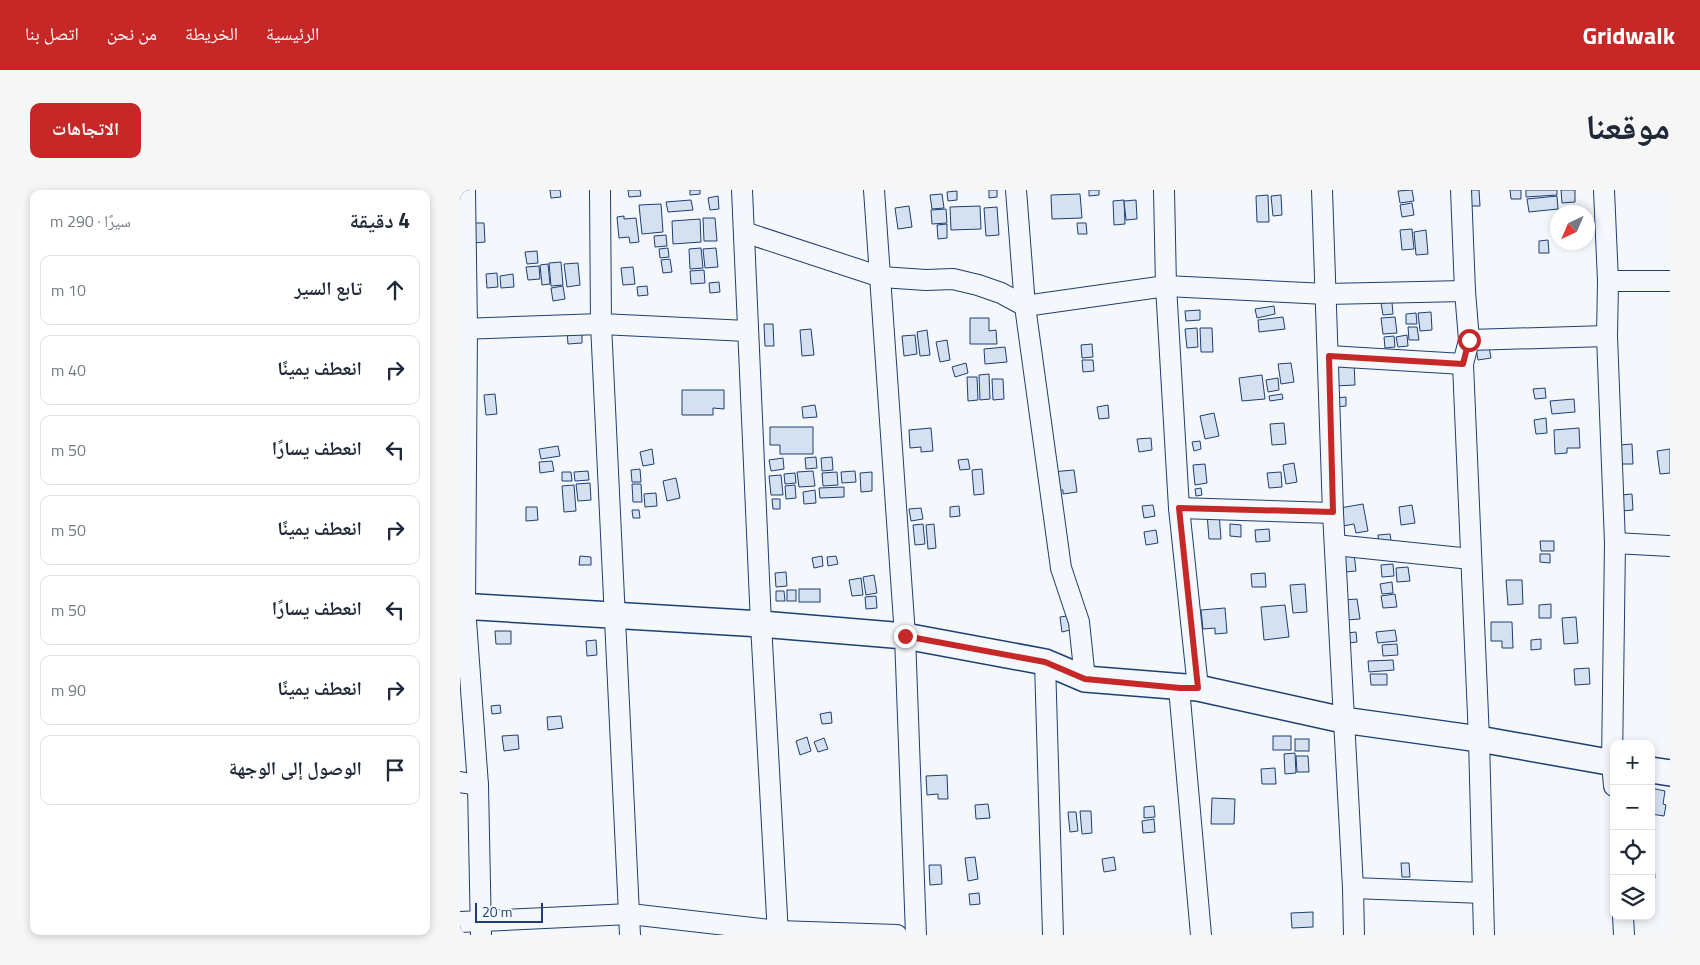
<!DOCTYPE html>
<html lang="ar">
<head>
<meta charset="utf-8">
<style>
	:root { --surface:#fff; --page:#f6f6f7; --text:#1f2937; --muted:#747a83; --line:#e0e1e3; --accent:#c62828 }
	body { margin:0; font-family:"Titillium Web","Noto Naskh Arabic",sans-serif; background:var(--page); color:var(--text); direction:rtl }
	.controls { position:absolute; right:15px; bottom:15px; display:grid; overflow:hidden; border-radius:10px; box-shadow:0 2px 8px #0003 }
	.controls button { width:45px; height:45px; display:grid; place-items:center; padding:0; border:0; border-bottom:1px solid var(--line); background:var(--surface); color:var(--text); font:25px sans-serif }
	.compass { position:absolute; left:1090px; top:15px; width:45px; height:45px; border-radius:50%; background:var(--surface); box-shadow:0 2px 8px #0003; rotate:224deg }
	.scale { position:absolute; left:15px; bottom:12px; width:68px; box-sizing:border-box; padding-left:5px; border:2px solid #1d3f73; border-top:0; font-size:14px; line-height:18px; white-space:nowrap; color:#1d3f73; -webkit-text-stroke:4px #f4f7fb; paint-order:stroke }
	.stop { position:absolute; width:15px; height:15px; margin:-11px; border:4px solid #c62828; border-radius:50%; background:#fff }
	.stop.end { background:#c62828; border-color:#fff; box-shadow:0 1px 5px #0008 }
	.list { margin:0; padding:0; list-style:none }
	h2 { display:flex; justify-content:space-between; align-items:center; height:65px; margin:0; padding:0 20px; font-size:21px }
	h2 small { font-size:16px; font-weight:400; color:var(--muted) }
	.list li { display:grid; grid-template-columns:32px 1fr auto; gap:15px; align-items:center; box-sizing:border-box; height:70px; margin:0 10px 10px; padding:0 10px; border:1px solid var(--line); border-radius:10px }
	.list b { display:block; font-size:19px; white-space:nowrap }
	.list em { font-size:16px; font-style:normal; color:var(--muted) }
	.icon { flex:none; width:28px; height:28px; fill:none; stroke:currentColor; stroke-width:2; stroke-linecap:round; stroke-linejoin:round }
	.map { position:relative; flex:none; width:1210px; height:745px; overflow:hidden; direction:ltr; border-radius:10px }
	header { display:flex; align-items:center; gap:30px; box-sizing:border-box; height:70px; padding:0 25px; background:var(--accent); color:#fff }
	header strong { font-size:24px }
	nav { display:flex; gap:28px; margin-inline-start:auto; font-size:18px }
	.intro { display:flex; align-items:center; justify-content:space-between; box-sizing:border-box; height:120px; padding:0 30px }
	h1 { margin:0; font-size:35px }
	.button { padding:12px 22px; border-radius:10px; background:var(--accent); color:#fff; font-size:18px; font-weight:700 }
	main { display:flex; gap:30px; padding:0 30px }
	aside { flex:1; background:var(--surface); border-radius:10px; box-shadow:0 2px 8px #0003 }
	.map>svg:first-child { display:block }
	.building { fill:#d5e0f0; stroke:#1d3f73 }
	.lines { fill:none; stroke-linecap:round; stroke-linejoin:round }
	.minor-casing { stroke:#1d3f73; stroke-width:22 }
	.tertiary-casing { stroke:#1d3f73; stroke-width:28 }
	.minor { stroke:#f4f7fb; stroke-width:20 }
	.tertiary { stroke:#f4f7fb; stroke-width:25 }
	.route { stroke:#c62828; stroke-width:6 }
</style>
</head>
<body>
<header>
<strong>Gridwalk</strong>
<nav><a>الرئيسية</a><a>الخريطة</a><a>من نحن</a><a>اتصل بنا</a></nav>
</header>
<div class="intro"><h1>موقعنا</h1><a class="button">الاتجاهات</a></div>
<main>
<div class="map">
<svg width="1210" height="745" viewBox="0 0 1210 745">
	<rect width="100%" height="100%" fill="#f4f7fb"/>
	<g class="building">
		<path d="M90 0H100L101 7 91 8Z"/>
		<path d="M168 0H180L181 6 169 7Z"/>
		<path d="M230 0H240V4L230 5Z"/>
		<path d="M529 0H537V7L529 8Z"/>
		<path d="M629 0H639V5L629 6Z"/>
		<path d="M952 0 954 11 940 13 938 1Z"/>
		<path d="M1009 0H1019L1020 16H1010Z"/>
		<path d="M1050 0H1061V9H1051Z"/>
		<path d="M1066 0H1097V5L1066 7Z"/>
		<path d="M1101 0H1115V12L1102 13Z"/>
		<path d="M497 1V10L488 11 487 2Z"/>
		<path d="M482 4 484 18 472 19 470 5Z"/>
		<path d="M620 4 622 28 592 29 591 5Z"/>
		<path d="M808 5 809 32H797L796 6Z"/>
		<path d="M821 5 822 25 813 26 811 6Z"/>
		<path d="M258 6 259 19 250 20 248 8Z"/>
		<path d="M1097 6 1098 19 1069 22 1067 9Z"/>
		<path d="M231 10 233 20 208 22 206 12Z"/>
		<path d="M664 10 665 34 654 35 653 11Z"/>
		<path d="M676 10 677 29 666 30 664 11Z"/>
		<path d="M952 13 954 25 942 27 940 15Z"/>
		<path d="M201 14 203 42 182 44 179 15Z"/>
		<path d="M449 16 452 37 438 39 435 18Z"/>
		<path d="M520 16 521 39 491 40 490 17Z"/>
		<path d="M537 17 539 45 526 46 524 18Z"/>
		<path d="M486 19 487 33 472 34 471 20Z"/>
		<path d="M164 26V29L176 28 179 52 170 53 169 47 159 48 157 27Z"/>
		<path d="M243 28H255L257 51H244Z"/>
		<path d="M240 29 241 52 213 54 212 31Z"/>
		<path d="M13 33H24L25 52 14 53Z"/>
		<path d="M617 33H626L627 44H618Z"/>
		<path d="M487 34V48L478 49 477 35Z"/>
		<path d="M952 39 954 59 942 60 940 40Z"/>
		<path d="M966 40 968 64 956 65 954 42Z"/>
		<path d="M206 45 207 56 195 57 194 46Z"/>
		<path d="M1088 50 1089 63H1079V51Z"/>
		<path d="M208 58 209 67 200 68 199 59Z"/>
		<path d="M241 58 243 78 230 79 229 59Z"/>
		<path d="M256 58 258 77 245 78 243 59Z"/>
		<path d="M77 61 78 73 67 74 65 62Z"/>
		<path d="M210 69 212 82 203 83 201 70Z"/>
		<path d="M101 72 103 95 91 96 89 73Z"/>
		<path d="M118 73 120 95 107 97 104 74Z"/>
		<path d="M88 74 90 94 82 95 80 75Z"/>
		<path d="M79 76 80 89 68 90 66 77Z"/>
		<path d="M173 77 175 94 163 95 161 78Z"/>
		<path d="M244 80 245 93 231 94 230 81Z"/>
		<path d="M37 83 38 97 27 98 26 84Z"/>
		<path d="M53 84 54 97 41 98 40 86Z"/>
		<path d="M259 92 260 102 250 103 249 93Z"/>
		<path d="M103 96 105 109 93 111 91 98Z"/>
		<path d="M187 96 188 105 178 106 177 97Z"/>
		<path d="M932 112 933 124 923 125 921 113Z"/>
		<path d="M814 116 815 124 797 128 795 119Z"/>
		<path d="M740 120V130L726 131 725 121Z"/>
		<path d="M971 122 972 140 960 141 958 123Z"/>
		<path d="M956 123 957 134H946V124Z"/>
		<path d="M823 127 825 139 799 142 798 130Z"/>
		<path d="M935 127 937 143 923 144 921 128Z"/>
		<path d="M510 128H529V141L536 140 537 154H510Z"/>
		<path d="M304 134H313L314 156H305Z"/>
		<path d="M948 137H957L959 150H949Z"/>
		<path d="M737 138 738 157 727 158 725 139Z"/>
		<path d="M740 138H752L753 162H741Z"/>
		<path d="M351 139 354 165 342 166 340 140Z"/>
		<path d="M467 140 470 165 460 166 457 142Z"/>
		<path d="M122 141V153L108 154 107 142Z"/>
		<path d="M455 145 457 164 444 166 442 146Z"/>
		<path d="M947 145 948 156 938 157 936 147Z"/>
		<path d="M934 146 935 157 925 158 924 147Z"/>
		<path d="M487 150 490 170 480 172 476 152Z"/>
		<path d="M632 154 633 167 622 168 621 155Z"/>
		<path d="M545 157 547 172 525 174 524 159Z"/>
		<path d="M1029 157 1031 168 1018 170 1016 158Z"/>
		<path d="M622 170H633L634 181 623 182Z"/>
		<path d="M874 172H894L895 195 875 196Z"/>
		<path d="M506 173 508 183 495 187 492 177Z"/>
		<path d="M831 173 834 192 821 194 818 174Z"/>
		<path d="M529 184 530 209 520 210 519 185Z"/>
		<path d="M802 185 805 209 782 211 779 188Z"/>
		<path d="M507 187H517L518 210 508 211Z"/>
		<path d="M818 188 819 200 808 202 806 190Z"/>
		<path d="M532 189H543L544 209 533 210Z"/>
		<path d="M1085 198 1086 208 1075 209 1073 199Z"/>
		<path d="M222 200H264V219L253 218V225H222Z"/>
		<path d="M35 204 37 224 26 225 24 205Z"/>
		<path d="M822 204 823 209 810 211 809 206Z"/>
		<path d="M886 207V216L875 217 874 208Z"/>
		<path d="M1114 209 1115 222 1092 224 1090 211Z"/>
		<path d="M355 215 357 227 343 228 342 217Z"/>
		<path d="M648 215 649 228 639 229 637 217Z"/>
		<path d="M754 223 759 246 745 249 740 226Z"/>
		<path d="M1086 228 1087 243 1076 244 1074 230Z"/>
		<path d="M824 233 826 254 812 255 810 234Z"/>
		<path d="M310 237H353V264H320V255H310Z"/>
		<path d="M471 238 473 261 461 262V257L450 258 449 240Z"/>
		<path d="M1119 238 1120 258H1107V263L1095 264 1094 240Z"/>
		<path d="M691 248 692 260 679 262 677 249Z"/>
		<path d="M740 251 741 259 734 261 732 252Z"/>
		<path d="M1172 254 1173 274H1162L1160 255Z"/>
		<path d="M98 256 100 266 81 269 79 259Z"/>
		<path d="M192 259 194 274 183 276 180 262Z"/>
		<path d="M1210 259V283L1200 284 1197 261Z"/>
		<path d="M356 267 357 278 346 279 345 268Z"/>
		<path d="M372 267 373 280 362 281 361 268Z"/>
		<path d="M323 268 324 279 311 281 309 270Z"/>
		<path d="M508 269 510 279 500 280 498 270Z"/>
		<path d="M92 271 94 281 80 283 79 272Z"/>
		<path d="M834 273 837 292 826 294 823 275Z"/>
		<path d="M745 274 747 293 735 295 733 275Z"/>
		<path d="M180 279 181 292H172L171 280Z"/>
		<path d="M522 279 524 304 514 305 512 280Z"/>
		<path d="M614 280 617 302 603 304V300H593L591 282Z"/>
		<path d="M128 281 129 290 115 291 114 282Z"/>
		<path d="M353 281 355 296 339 297 337 282Z"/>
		<path d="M395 281 396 292 382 293 381 282Z"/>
		<path d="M102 282H111L112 291H102Z"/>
		<path d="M377 282 378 295 363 296 362 283Z"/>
		<path d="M412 282V301L401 302 400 283Z"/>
		<path d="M821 282 822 297 809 298 807 283Z"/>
		<path d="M335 283 336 293 325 294 324 284Z"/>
		<path d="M321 285 323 305H311L309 286Z"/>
		<path d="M216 288 220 308 207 311 203 291Z"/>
		<path d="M130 293 131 310 118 311 116 294Z"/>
		<path d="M172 294H181L182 312H173Z"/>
		<path d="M114 295 116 321 104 322 102 296Z"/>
		<path d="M335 295 336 308 326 309 325 296Z"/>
		<path d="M384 297V307L360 308 359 298Z"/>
		<path d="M741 298 742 305 736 306 735 299Z"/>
		<path d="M355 300 356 313 344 314 343 302Z"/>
		<path d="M196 303 197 316 185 317 184 304Z"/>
		<path d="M1172 304 1173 320 1162 321 1161 305Z"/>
		<path d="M312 309H320V319H313Z"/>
		<path d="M903 314 908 341 896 343 894 334 883 336 880 318Z"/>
		<path d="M693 315 695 326 684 328 682 316Z"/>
		<path d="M952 315 955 333 941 335 939 317Z"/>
		<path d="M499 316 500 326 490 327V317Z"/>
		<path d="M66 317H77L78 330 66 331Z"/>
		<path d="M461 318 463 329 451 331 449 319Z"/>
		<path d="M172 320H179L180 328H173Z"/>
		<path d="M759 323 761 349H749L747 324Z"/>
		<path d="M463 334 465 354 455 355 453 335Z"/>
		<path d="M474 334 476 358 468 359 466 335Z"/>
		<path d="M770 334 781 335V347L770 346Z"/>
		<path d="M809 339 810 351 796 352 795 340Z"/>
		<path d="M696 340 698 353 686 355 684 342Z"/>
		<path d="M930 344 932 356 919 358 918 345Z"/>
		<path d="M1080 351H1094V361H1081Z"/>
		<path d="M894 363 896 381 885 382 883 364Z"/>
		<path d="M1080 364H1090V373L1080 372Z"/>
		<path d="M120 366 131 367V375H119Z"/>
		<path d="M362 366 363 376 354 378 352 368Z"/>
		<path d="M376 366 378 374 368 376 367 367Z"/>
		<path d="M933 374 934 386 922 387 921 375Z"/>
		<path d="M948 377 950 391 937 392 936 378Z"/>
		<path d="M326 382 327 396 316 397 315 383Z"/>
		<path d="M805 383 806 397H792L791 384Z"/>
		<path d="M414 385 417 403 406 405 403 387Z"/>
		<path d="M401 388 403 405 392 406 389 390Z"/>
		<path d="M1046 390H1062L1063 414 1048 415Z"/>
		<path d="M932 392 933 403 922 404 920 394Z"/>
		<path d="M845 394 847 422 833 423 830 395Z"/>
		<rect x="339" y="399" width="21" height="13"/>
		<rect x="327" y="400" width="9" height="11"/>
		<path d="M316 401H324L325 411H316Z"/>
		<path d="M935 404 937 417 923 418 921 406Z"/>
		<path d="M416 406 417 418 406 419 405 407Z"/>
		<path d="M897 409 900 429 887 430 884 410Z"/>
		<path d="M1091 414V428H1079V415Z"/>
		<path d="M825 415 829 447 804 450 801 417Z"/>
		<path d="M765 418 767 443 755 444V438L743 439 741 420Z"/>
		<path d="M607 426 610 440 602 442 600 427Z"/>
		<path d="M1116 427 1118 453 1104 454 1102 428Z"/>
		<path d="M1031 432H1052L1053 458H1042V451H1031Z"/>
		<path d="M935 440 937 451 918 453 916 442Z"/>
		<path d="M35 441H51V454H36Z"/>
		<path d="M896 442 897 452 889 453 887 443Z"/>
		<path d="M1081 449V459L1071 460V450Z"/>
		<path d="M136 450 137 465 127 466 126 451Z"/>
		<path d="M937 454 938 465 923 466 922 455Z"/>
		<path d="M933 470 934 480 909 482 908 471Z"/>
		<path d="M1129 478 1130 494 1115 495 1114 479Z"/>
		<path d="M910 484H927V495H911Z"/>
		<path d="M40 515 41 523 32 524 31 516Z"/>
		<path d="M371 522 372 533 362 534 360 524Z"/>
		<path d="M101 526 103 538 88 540 87 527Z"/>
		<path d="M58 545 59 559 44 561 42 546Z"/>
		<rect x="813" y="546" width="18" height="14"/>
		<path d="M347 547 351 561 340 565 336 551Z"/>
		<path d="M364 548 368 559 358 562 354 552Z"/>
		<rect x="835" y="549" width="14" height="12"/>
		<path d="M835 563 836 583 825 584 824 564Z"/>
		<path d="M836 566H848L849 582H837Z"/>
		<path d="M815 578 816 594H802L801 579Z"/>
		<path d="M487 585 488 609H478V604L467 605 466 586Z"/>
		<path d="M1191 598 1205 601 1203 614 1206 615 1204 626 1191 624Z"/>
		<path d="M752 608 775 609 774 634H751Z"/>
		<path d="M528 614 530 628 516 629 515 615Z"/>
		<path d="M694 616 695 627 684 628V617Z"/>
		<path d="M620 621H631L632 643 622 644Z"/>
		<path d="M608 622H616L618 641 610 642Z"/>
		<path d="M694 629 695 642 683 643 682 631Z"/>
		<path d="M1191 663H1193L1195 688H1191Z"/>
		<path d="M515 667 518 689 508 691 505 668Z"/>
		<path d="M654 667 656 680 644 682 642 669Z"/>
		<path d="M941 673H949L950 687H942Z"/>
		<path d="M469 675H481L482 694 470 695Z"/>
		<path d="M519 703 520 714 510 715 509 704Z"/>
		<path d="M853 722V737L832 738 831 723Z"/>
	</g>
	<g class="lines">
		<defs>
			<g id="minor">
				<path d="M5 0 7 138 5 417 18 595 21 745"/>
				<path d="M140 0 141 134 170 745"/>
				<path d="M282 0 301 434 318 745"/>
				<path d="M414 0 445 446 456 745"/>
				<path d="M556 0 565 116 601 378 619 432 625 489"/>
				<path d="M704 0 706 96 719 318 738 498"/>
				<path d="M862 0 873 323 893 698 894 745"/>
				<path d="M1001 0 1005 101 1009 150 1003 174 1019 549 1024 745"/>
				<path d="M1144 0 1148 91 1147 146 1155 353 1152 573 1154 596"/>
				<path d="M284 42 421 87 466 90 493 89 518 95 541 103 565 116 706 96 866 104 1005 101"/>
				<path d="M1148 91H1210"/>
				<path d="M0 139 141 134 287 141"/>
				<path d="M1009 150 1147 146"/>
				<path d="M869 166 1003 174"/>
				<path d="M719 318 873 323"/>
				<path d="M1155 353 1210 356"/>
				<path d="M875 355 1011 369"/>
				<path d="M585 472 593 745"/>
				<path d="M719 498 741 745"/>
				<path d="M0 592 18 595"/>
				<path d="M893 698 1023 703"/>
				<path d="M1163 726 1164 745"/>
				<path d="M0 732 170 724 318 741 437 745"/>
			</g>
			<g id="tertiary">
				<path d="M0 416 301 434 445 446 585 472 625 489 738 498 883 530 1019 549 1154 573"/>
				<path d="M1191 580 1210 583"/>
			</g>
		</defs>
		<use href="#minor" class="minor-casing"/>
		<use href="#tertiary" class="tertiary-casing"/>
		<use href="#minor" class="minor"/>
		<use href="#tertiary" class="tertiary"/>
	</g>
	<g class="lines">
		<path class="route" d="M445 446 585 472 625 489 720 498H738L719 318 873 322 869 166 1003 174 1009 150"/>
	</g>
</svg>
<div class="controls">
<button>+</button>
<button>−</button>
<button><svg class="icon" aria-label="locate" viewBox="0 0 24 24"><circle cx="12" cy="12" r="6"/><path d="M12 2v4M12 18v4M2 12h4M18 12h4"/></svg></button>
<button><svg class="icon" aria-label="layers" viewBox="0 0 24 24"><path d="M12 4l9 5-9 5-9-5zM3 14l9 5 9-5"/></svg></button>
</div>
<svg class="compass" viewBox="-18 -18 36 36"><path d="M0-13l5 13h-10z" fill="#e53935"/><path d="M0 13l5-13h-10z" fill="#747a83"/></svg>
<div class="scale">20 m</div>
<div class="stop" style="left:1009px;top:150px"></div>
<div class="stop end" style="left:445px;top:446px"></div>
</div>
<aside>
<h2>4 دقيقة<small>سيرًا · 290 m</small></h2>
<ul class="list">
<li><svg class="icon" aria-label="ahead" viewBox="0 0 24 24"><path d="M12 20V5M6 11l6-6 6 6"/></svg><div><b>تابع السير</b></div><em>10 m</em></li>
<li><svg class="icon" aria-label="right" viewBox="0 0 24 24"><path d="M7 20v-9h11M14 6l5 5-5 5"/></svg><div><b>انعطف يمينًا</b></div><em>40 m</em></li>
<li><svg class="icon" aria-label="left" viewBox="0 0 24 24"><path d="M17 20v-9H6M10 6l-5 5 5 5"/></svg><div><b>انعطف يسارًا</b></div><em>50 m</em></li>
<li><svg class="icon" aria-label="right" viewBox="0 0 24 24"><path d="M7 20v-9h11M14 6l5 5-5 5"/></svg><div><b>انعطف يمينًا</b></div><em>50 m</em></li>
<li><svg class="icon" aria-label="left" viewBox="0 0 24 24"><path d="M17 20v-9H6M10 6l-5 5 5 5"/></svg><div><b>انعطف يسارًا</b></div><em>50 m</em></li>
<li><svg class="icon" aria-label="right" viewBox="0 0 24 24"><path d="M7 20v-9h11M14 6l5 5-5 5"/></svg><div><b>انعطف يمينًا</b></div><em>90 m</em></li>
<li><svg class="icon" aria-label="arrive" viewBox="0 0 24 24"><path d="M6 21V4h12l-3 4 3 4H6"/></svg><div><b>الوصول إلى الوجهة</b></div></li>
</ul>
</aside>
</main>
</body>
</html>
